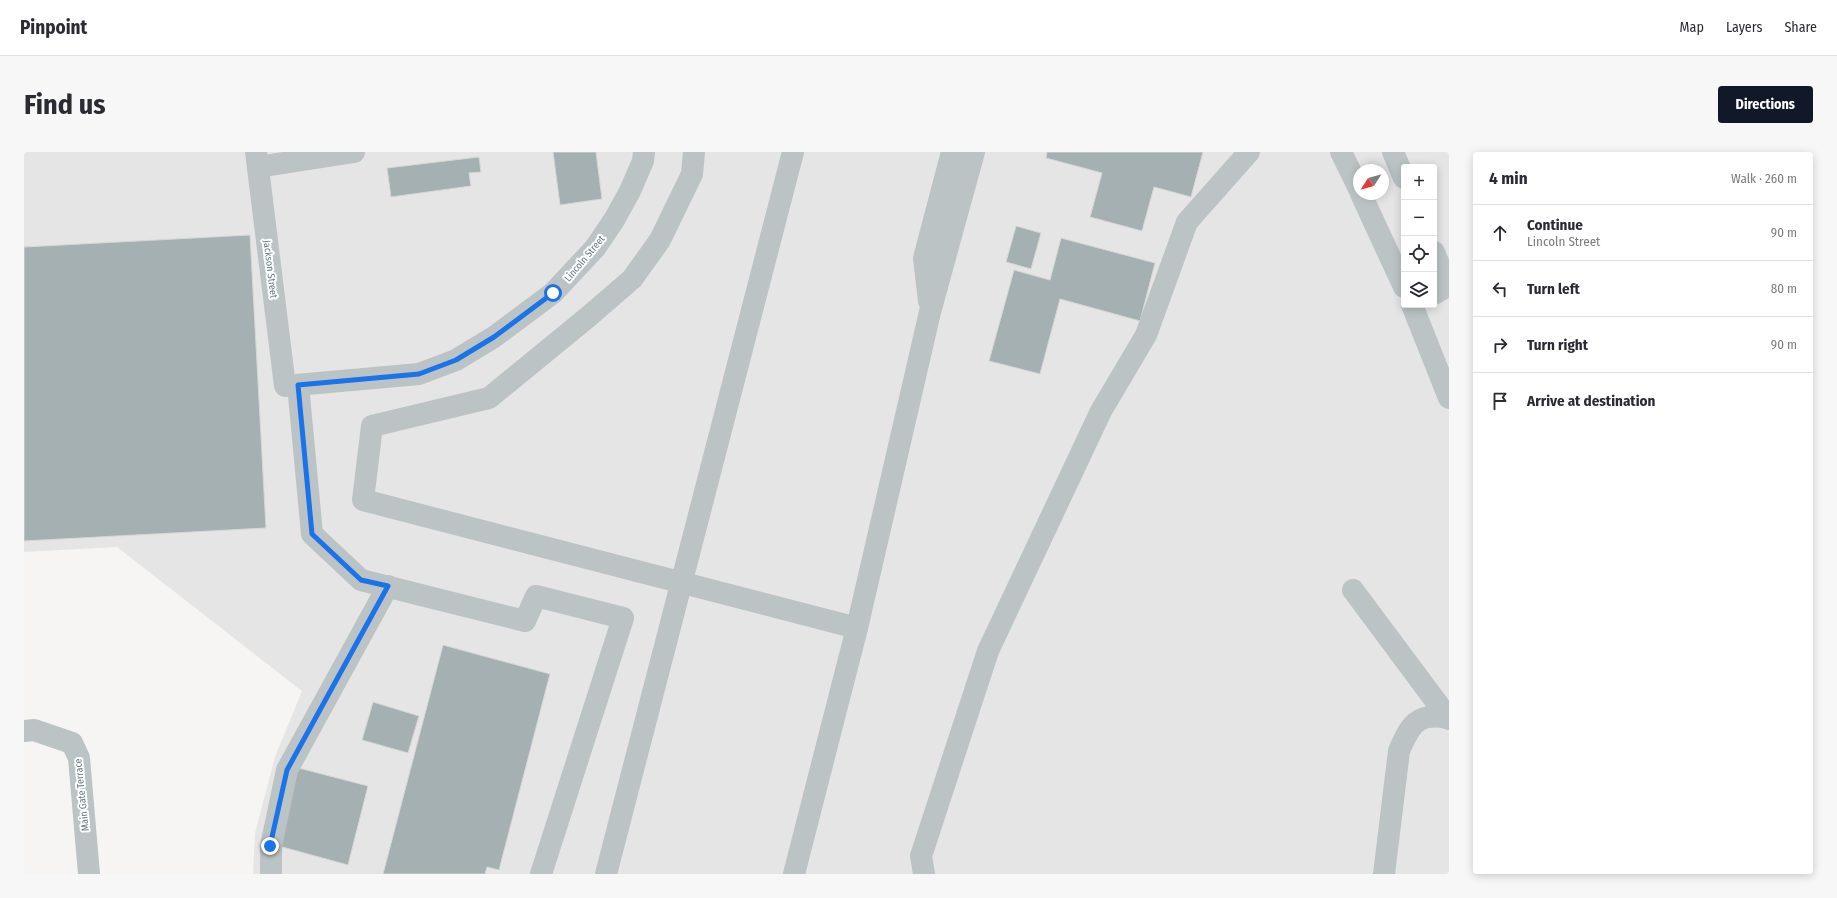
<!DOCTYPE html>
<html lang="en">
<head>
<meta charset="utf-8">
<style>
	:root { --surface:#fff; --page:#f7f7f7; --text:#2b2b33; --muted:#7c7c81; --line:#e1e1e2; --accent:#111827 }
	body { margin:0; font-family:"Fira Sans Condensed",sans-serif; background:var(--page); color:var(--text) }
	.controls { position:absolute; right:12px; top:12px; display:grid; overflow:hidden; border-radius:4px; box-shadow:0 2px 10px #0003 }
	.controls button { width:36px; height:36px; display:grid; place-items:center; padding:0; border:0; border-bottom:1px solid var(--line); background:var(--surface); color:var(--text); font:20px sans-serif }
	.compass { position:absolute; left:1329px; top:12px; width:36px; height:36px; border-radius:50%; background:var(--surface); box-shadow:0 2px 10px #0003; rotate:234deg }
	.stop { position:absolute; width:12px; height:12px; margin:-9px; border:3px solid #1a73e8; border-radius:50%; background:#fff }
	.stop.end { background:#1a73e8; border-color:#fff; box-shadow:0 1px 4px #0008 }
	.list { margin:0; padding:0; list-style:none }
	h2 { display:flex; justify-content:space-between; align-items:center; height:52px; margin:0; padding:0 16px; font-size:17px }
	h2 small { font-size:13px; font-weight:400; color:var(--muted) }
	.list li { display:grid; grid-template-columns:26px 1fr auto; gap:12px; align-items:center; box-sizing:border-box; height:56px; padding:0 16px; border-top:1px solid var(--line) }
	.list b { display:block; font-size:15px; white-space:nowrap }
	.list p { margin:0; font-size:13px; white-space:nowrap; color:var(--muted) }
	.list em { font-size:13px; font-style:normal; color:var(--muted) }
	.icon { flex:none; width:22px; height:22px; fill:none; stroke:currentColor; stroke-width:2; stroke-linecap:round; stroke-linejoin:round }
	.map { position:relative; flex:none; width:1425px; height:722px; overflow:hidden; border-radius:4px }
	header { display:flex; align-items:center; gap:24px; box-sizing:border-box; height:56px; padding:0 20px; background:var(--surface); border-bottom:1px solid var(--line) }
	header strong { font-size:19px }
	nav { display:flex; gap:22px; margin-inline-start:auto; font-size:14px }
	.intro { display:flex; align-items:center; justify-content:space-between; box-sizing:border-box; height:96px; padding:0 24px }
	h1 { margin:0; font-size:28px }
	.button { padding:10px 18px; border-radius:4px; background:var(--accent); color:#fff; font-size:14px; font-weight:700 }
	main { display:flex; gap:24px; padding:0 24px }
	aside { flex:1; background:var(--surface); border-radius:4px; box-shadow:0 2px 10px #0003 }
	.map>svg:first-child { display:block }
	.built { fill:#e4e5e4; fill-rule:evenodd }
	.building { fill:#a4b0b2; stroke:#d7d7d5 }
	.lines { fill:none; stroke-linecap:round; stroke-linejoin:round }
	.minor { stroke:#bcc3c4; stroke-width:22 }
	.route { stroke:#1a73e8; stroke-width:5 }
	.labels { text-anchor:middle; stroke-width:4; stroke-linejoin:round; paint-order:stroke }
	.street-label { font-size:10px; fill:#62797c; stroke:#fff }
</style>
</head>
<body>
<header>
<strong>Pinpoint</strong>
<nav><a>Map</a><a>Layers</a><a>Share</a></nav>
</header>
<div class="intro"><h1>Find us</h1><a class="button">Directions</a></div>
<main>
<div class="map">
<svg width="1425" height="722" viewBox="0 0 1425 722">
	<rect width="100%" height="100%" fill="#f6f5f3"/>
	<path class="built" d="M0 0H1425V722H229L231 681 251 605 278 539 93 395 0 400ZM1380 15H1410V153H1380ZM1335 18H1359V42H1335Z"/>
	<g class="building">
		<path d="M529 0H572L578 47 536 53Z"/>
		<path d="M1023 0H1179L1167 45 1130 35 1118 79 1066 65 1078 21 1022 6Z"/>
		<path d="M455 5 457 20 445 21 447 34 367 45 363 16Z"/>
		<path d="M992 74 1017 81 1007 117 982 110Z"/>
		<path d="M226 83 242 376 0 389V95Z"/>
		<path d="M1037 86 1131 111 1116 169 1036 147 1016 222 965 209 990 118 1026 128Z"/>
		<path d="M419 493 526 522 475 718 463 715 461 722H359Z"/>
		<path d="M349 550 395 564 384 601 338 588Z"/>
		<path d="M271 615 344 634 324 713 251 693Z"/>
	</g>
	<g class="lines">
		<g class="minor">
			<path d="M232 0 261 234 395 222 432 208 470 185 529 141 571 96 590 68 606 39 619 9 620 0"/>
			<path d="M670 0 668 22 636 88 608 127 564 165 465 246 348 274 339 348 833 476"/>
			<path d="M1317 0 1335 37"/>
			<path d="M1369 0 1380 26"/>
			<path d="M234 15 330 0"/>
			<path d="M1337 42 1380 135"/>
			<path d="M1410 100 1424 134 1410 142"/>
			<path d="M905 149 900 106 928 0"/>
			<path d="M1388 153 1425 246"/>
			<path d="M274 233 288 382 337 428 501 469 512 444 599 466 517 722"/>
			<path d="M1329 438 1425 567"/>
			<path d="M0 579 10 578 48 591 55 606 65 722"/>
			<path d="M247 722V694L263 618 364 434"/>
			<path d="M582 722 769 0"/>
			<path d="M770 722 833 476 906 160 950 0"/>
			<path d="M900 722 897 704 964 499 1077 259 1122 183 1163 70 1225 0"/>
			<path d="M1360 722 1375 599C1386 573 1393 560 1424 566"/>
		</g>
	</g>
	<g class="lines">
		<path class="route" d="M246 694 263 618 364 434 337 428 288 382 274 233 395 222 432 208 470 185 529 141"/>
	</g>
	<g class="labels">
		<g class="street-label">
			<text transform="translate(560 106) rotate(-50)" y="4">Lincoln Street</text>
			<text transform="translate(247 117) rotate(83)" y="4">Jackson Street</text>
			<text transform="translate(57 643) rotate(-96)" y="4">Main Gate Terrace</text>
		</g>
	</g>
</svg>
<div class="controls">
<button>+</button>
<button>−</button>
<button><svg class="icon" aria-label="locate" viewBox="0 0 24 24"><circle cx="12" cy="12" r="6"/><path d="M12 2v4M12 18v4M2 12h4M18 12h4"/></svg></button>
<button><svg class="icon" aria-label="layers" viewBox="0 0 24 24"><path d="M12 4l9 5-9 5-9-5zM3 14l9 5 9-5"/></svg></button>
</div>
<svg class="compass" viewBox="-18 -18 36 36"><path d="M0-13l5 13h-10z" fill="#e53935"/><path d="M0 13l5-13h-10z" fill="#7c7c81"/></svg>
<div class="stop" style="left:529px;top:141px"></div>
<div class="stop end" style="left:246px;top:694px"></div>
</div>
<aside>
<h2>4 min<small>Walk · 260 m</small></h2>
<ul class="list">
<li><svg class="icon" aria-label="ahead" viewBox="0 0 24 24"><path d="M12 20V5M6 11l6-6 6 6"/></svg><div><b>Continue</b><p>Lincoln Street</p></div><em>90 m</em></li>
<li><svg class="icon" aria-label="left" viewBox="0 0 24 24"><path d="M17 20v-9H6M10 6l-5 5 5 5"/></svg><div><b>Turn left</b></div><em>80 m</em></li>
<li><svg class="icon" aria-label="right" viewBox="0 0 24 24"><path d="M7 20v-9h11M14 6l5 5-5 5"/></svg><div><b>Turn right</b></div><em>90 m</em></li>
<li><svg class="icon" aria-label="arrive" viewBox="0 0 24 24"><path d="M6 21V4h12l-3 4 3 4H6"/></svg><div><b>Arrive at destination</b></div></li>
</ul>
</aside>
</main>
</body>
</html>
